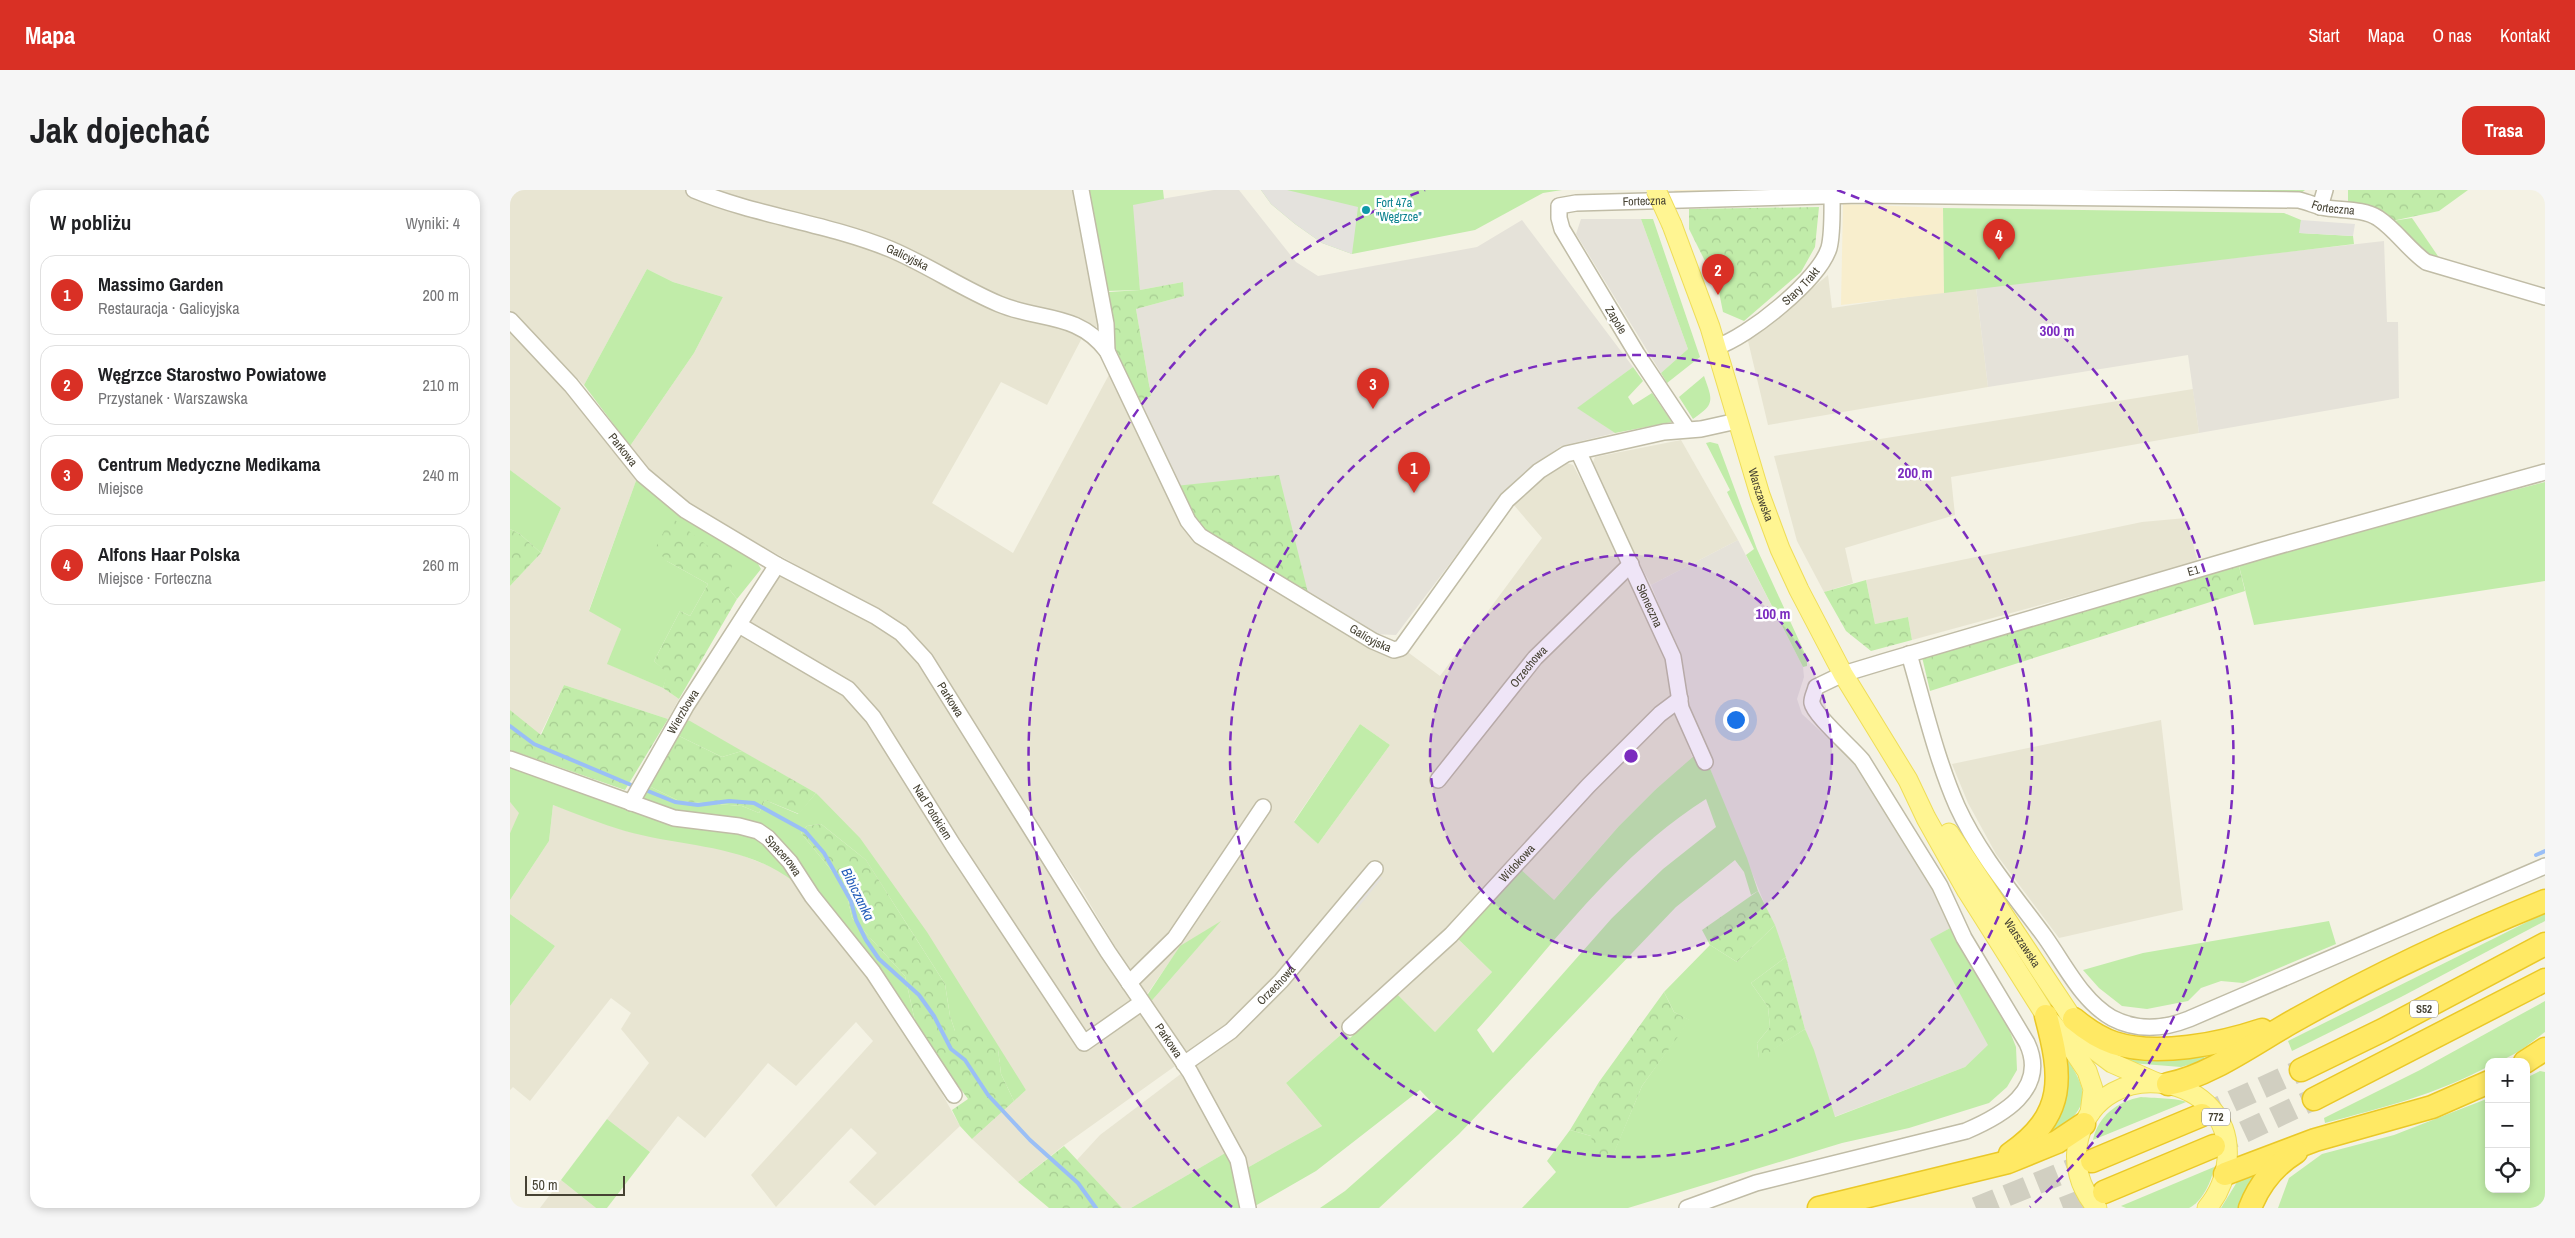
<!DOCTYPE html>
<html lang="pl">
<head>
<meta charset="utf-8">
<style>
	:root { --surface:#fff; --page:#f6f6f6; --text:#202124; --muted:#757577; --line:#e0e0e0; --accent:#d93025 }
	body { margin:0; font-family:"Archivo Narrow",sans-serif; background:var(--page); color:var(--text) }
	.controls { position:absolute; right:15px; bottom:15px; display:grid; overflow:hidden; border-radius:10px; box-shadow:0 2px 8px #0003 }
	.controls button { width:45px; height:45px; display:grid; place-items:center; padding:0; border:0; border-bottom:1px solid var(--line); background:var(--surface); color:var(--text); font:25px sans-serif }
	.scale { position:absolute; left:15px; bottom:12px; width:100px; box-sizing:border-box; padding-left:5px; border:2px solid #464233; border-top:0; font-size:14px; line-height:18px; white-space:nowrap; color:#464233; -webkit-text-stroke:4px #fff; paint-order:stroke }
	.you { position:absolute; left:1225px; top:529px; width:18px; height:18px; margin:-12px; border:4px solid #fff; border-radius:50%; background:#1a73e8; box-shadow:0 0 0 8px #1a73e833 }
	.badge { display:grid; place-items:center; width:32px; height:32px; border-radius:50%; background:var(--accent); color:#fff; font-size:16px; font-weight:700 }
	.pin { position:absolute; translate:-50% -41px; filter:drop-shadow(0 1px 2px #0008) }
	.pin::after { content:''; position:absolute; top:26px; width:18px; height:15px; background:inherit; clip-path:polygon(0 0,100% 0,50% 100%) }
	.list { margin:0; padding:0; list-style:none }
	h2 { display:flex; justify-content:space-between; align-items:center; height:65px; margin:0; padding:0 20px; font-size:21px }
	h2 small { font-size:16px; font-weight:400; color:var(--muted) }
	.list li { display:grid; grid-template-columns:32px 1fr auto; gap:15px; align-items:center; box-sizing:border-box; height:80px; margin:0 10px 10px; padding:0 10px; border:1px solid var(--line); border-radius:15px }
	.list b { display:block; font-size:19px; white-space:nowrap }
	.list p { margin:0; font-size:16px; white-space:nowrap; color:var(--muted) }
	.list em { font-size:16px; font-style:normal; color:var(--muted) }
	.icon { flex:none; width:28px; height:28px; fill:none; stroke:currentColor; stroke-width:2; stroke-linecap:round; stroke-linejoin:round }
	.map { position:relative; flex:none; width:2035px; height:1018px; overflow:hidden; border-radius:15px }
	header { display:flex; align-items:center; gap:30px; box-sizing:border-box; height:70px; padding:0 25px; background:var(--accent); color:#fff }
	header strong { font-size:24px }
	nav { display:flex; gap:28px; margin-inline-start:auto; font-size:18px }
	.intro { display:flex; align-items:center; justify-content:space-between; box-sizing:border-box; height:120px; padding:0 30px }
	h1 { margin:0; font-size:35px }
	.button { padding:12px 22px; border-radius:15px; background:var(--accent); color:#fff; font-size:18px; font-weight:700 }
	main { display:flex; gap:30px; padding:0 30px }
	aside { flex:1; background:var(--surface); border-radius:15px; box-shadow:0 2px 8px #0003 }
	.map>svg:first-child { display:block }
	.residential { fill:#e8e5d2; fill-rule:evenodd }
	.commercial { fill:#f8eecd }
	.industrial { fill:#e5e2d9 }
	.grass { fill:#c1eca9; fill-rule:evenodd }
	.forest { fill:url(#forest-crowns) }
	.parking { fill:#e4e2dd }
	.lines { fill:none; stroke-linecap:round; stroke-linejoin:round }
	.stream { stroke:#9abff6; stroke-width:4 }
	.highway-tunnel { stroke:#d1cfc1; stroke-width:22; stroke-dasharray:22 11; stroke-linecap:butt }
	.minor-casing { stroke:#c0bca6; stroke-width:18 }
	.major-casing { stroke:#eedd58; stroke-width:21 }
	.highway-casing { stroke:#eac827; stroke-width:25 }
	.minor { stroke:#fff; stroke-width:15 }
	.major { stroke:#fff592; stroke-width:19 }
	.highway { stroke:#ffe964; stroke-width:22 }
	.major-bridge-casing { stroke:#eedd58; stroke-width:21; stroke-linecap:butt }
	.major-bridge { stroke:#fff592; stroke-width:19 }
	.ring { fill:none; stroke:#7b2cbf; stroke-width:2.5; stroke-dasharray:9 6 }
	.culture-dot { fill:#0f9aa8; stroke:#fff; stroke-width:2 }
	.labels { text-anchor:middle; stroke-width:5; stroke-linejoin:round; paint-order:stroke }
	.shield { fill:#fff; stroke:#7e7b70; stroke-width:1 }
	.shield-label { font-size:11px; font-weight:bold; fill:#464233 }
	.street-label { font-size:12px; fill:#464233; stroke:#fff }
	.culture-label { font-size:12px; fill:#0d838f; stroke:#fff; text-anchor:start }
	.water-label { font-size:14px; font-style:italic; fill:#245ebb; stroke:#fff }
	.centre { fill:#7b2cbf; stroke:#fff; stroke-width:2.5 }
	.ring-label { font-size:15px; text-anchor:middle; font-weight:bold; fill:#7b2cbf; stroke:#fff; stroke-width:5; stroke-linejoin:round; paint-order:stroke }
</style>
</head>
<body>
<header>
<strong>Mapa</strong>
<nav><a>Start</a><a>Mapa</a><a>O nas</a><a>Kontakt</a></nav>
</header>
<div class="intro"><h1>Jak dojechać</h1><a class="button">Trasa</a></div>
<main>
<aside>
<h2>W pobliżu<small>Wyniki: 4</small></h2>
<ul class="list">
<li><span class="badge">1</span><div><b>Massimo Garden</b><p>Restauracja · Galicyjska</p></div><em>200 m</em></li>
<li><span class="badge">2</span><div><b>Węgrzce Starostwo Powiatowe</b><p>Przystanek · Warszawska</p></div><em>210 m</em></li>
<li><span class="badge">3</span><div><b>Centrum Medyczne Medikama</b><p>Miejsce</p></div><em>240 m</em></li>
<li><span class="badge">4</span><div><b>Alfons Haar Polska</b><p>Miejsce · Forteczna</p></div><em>260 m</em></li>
</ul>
</aside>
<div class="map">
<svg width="2035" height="1018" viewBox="0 0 2035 1018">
	<defs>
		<pattern id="forest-crowns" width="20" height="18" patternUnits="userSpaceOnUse" patternTransform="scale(1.25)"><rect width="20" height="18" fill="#c1eca9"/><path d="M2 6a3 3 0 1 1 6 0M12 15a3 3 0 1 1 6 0" fill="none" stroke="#a7cc92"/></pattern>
	</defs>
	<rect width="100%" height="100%" fill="#f4f2e4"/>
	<g class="residential">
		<path d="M0 0H566L590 133 584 139 525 131 573 146 537 215 491 192 422 313 503 363 601 181 669 332 691 354 863 461 877 466 899 463 930 486 1032 348 1003 314 1039 281 1057 273 1063 275 1123 387 1160 466 1165 505 940 740 834 834V842L776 893 812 936 737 978 638 815 710 732 670 757 635 807 571 699 486 573 435 487 412 458 357 414 177 314 141 284 120 256 184 163 213 107 163 92 137 79 74 195 0 122ZM850 534 880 555 808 654 784 631Z"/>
		<path d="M1318 85 1322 118 1466 97 1478 197 1258 235 1238 151Z"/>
		<path d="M0 139 87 231 127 288 79 420 111 439 98 474 153 498 169 509 158 529 54 495 30 545 0 520V396L31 363 51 318 0 280Z"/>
		<path d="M1683 199 1689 243 1441 287 1445 325 1335 358 1343 393 1314 402 1287 351 1264 266Z"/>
		<path d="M1171 250 1228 350 1141 395 1080 280 1085 267Z"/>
		<path d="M1676 328 1688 372 1402 450 1398 427 1365 434 1356 390 1632 332Z"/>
		<path d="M273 383 388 445 411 471 500 620 620 806 668 874 553 956 508 992 462 949 516 900 306 603 174 529 265 387Z"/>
		<path d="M1164 519 1183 569 1145 600 1109 636 1043 711 1008 677Z"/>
		<path d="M1651 530 1673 720 1549 748 1486 664 1458 613 1442 574Z"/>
		<path d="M0 612 10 623 0 643Z"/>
		<path d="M43 615 116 641 221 661 267 679 283 691 365 793 410 864 450 936 365 1016 339 992 367 963 341 938 266 1017 241 985 363 851 346 832 286 896 258 873 195 948 168 926 140 962 97 929 139 873 111 839 121 823 101 808 20 911 3 897 0 900V816L45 756 0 724V710L39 651Z"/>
		<path d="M944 745 982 782 925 842 886 803Z"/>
		<path d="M672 883 717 962 621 1018H612L567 970 590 945Z"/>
		<path d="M51 990 86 1018H30Z"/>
	</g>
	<g class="commercial">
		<path d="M1164 0H1274L1166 3Z"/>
		<path d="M1333 14 1433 18 1434 103 1331 115Z"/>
	</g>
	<g class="industrial">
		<path d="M704 0H729L786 72 808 86 967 57 1012 30 1123 177 1068 218 1105 243 1051 256 1034 268 991 306 886 445 862 444 799 407 665 296 629 212 641 206 626 119 674 106 673 92 630 100 622 14Z"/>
		<path d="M1071 29H1131L1178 159 1151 183 1066 44Z"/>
		<path d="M1874 51 1877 132H1888L1889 208 1689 243 1678 165 1478 197 1466 97Z"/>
		<path d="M1228 350 1293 477 1294 487 1287 509 1292 524 1350 578 1412 678 1442 737 1421 749 1479 855 1455 877 1324 927 1295 839 1276 767 1192 559 1178 517 1170 467 1141 395Z"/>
	</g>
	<g class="grass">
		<path d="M579 0H653L654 9 623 15 630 100 596 101Z"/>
		<path d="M751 0H1052L1033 3 965 40 842 64 812 53 785 34 761 14Z"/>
		<path d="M1607 0H1795L1790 4Z"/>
		<path d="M1433 18 1774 23 1791 30 1790 43 1843 46 1844 54 1434 103Z"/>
		<path d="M1902 28 1930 69 1916 64 1882 31Z"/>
		<path d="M1131 29H1143L1190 167 1157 193 1151 183 1178 159Z"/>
		<path d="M137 79 163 92 213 107 184 163 120 256 74 195Z"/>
		<path d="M1123 177 1133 191 1118 207 1123 215 1142 203 1162 232 1105 243 1067 218Z"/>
		<path d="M1194 186C1203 211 1205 214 1183 229L1169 207Z"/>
		<path d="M1200 252 1208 254 1247 359 1297 468V476L1293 477 1236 365 1244 359 1217 302 1220 300 1196 253Z"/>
		<path d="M0 280 51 318 31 363 10 344 0 339Z"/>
		<path d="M127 288C162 322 203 344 245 369L251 379 227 409 219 399 155 370 198 394 180 426 170 421 144 471 158 483 153 498 97 474 111 439 79 421Z"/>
		<path d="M2035 292V391L1744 435 1728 372Z"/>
		<path d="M174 529 180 531 232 561 212 567 165 544Z"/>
		<path d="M850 534 880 555 808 654 784 632Z"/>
		<path d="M1192 559 1237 668 1248 701 1241 705 1234 682 1225 670 1166 717 949 944 869 1018H810L835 1001 928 919 910 900 806 981 745 1016 737 978 812 936 776 893 834 842 840 848 886 803 925 842 982 782 944 745 1008 677 1044 710 1109 636 1145 600ZM1196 609 1206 637 1153 679 1102 728 983 863 967 840C1039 760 1104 667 1196 609Z"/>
		<path d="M0 573 134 626 248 646 265 660 283 691C234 654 172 657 115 641 91 634 67 624 43 615L39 651 0 710V643L9 623 0 612Z"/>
		<path d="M137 595 169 611 232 616 249 623 255 610 288 624 306 603 350 648 417 742 516 900 504 911 491 884 488 859 445 841 440 826 435 794 356 670 311 634 297 636 291 643 335 697 342 728 395 786 407 840 387 806 267 646 244 632 139 617 131 608Z"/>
		<path d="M2035 723V731L1891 807 1782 861 1778 851Z"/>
		<path d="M0 724 45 756 0 816Z"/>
		<path d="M711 731 638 815 636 807 670 756Z"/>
		<path d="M1819 731 1826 754 1733 793 1711 791 1691 798 1678 811 1637 819 1612 816 1589 798 1573 780 1633 763Z"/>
		<path d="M1265 735 1276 767 1241 793 1258 817 1260 837 1247 853 1249 868 1295 839 1304 860 1325 927 1455 877 1478 855 1420 749 1442 737 1495 829 1506 857 1507 880 1497 897 1479 913 1399 938 1332 953 1118 1018H1012L1046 982 1037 971 1060 940 1081 946 1102 967 1132 896 1179 830 1164 822 1154 802 1200 755 1227 772Z"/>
		<path d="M2035 811V842C2019 854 1999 872 1979 872V876C1928 904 1871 918 1815 933L1814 928 1910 880Z"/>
		<path d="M1597 859 1693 861 1695 870 1671 877 1621 873 1610 870Z"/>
		<path d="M1552 861C1579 902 1583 913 1543 946L1538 938Z"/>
		<path d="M2030 881 2035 882V1018H1768L1779 988 1812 964 1884 945 1979 908V999H2016V888Z"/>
		<path d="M1631 907C1641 908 1669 908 1676 912L1583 950C1588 926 1608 911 1631 907Z"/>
		<path d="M97 929 140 962 97 1018H86L51 990Z"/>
		<path d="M717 962 723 975 731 1018H621Z"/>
		<path d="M1704 977C1702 991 1692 1012 1679 1018H1616L1611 1016Z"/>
		<path d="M1744 981 1749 989 1734 1018H1711L1727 992Z"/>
	</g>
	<g class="forest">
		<path d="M1838 0H1958L1929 21 1882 31 1838 17Z"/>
		<path d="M1309 17 1305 57 1291 82 1234 131 1213 122 1208 97 1179 39V19Z"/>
		<path d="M673 92 674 106 626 119 641 206 629 212 603 156 599 102 630 100Z"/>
		<path d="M769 285 799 407 692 343 665 296Z"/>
		<path d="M161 327 222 375 219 399 227 409 169 509 153 498 157 483 144 471 170 421 180 426 198 394 155 370 146 357Z"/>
		<path d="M0 339 10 344 31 363 0 396Z"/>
		<path d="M1728 372 1735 401 1420 501 1412 467Z"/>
		<path d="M1356 390 1365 434 1398 427 1402 450 1361 461 1336 441 1314 402Z"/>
		<path d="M54 495 158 529 115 600 0 560V520L31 545Z"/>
		<path d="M165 544 212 567 232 561 306 603 289 624 255 610 249 623 232 616 169 611 137 595Z"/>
		<path d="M311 634 356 670 435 794 440 826 445 841 466 830 488 859 491 884 504 911 462 949 450 936 442 920 458 909 407 840 395 786 342 728 335 697 291 643 297 636Z"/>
		<path d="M1248 701 1265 735 1227 772 1200 755 1192 740Z"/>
		<path d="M1276 767 1295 839 1249 869 1247 853 1260 837 1258 817 1241 793Z"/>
		<path d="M1154 802 1164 822 1180 830 1132 896 1102 968 1086 972 1081 946 1060 940 1089 892Z"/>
		<path d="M554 956 612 1018H539L508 992Z"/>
	</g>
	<g class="parking">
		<path d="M751 0H777L848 17 842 64 812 53 785 34 761 14Z"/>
		<path d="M1791 30 1845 34 1843 46 1789 43Z"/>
		<path d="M867 684 872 688 846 720 841 716Z"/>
	</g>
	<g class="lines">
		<g class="stream">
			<path d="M0 536 24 554 126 597"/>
			<path d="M133 599 165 612 188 615 219 611 244 613 295 641 314 663 341 711 346 730 356 750 369 769 409 805 424 826 441 859 455 870 478 905 520 950 568 993 586 1018"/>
			<path d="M2026 665 2035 661"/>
		</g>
		<g class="highway-tunnel">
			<path d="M1692 925 1791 880"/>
			<path d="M1704 956 1804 909"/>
			<path d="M1466 1018 1582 971"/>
			<path d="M1553 1018 1594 1002"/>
		</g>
		<defs>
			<g id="minor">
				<path id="s1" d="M184 0C247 26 316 33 380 59 418 75 451 98 489 114 529 131 568 122 597 161L678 331 690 346 863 451 884 460 891 458 997 310 1029 281 1056 264 1154 242 1191 239 1227 231"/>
				<path d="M571 0 596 134 597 161"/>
				<path d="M1810 17 1815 0"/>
				<path id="s2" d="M0 130 61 195 133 285 175 320 267 375 365 426 391 443 415 469 598 762 680 882 728 970 738 1018"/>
				<path id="s3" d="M1206 157C1238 147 1309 90 1319 58 1323 43 1322 16 1322 0"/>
				<path id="s4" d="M1177 239 1127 164 1052 39 1049 28V16L1066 13 1350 5 1789 10C1797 12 1804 15 1811 17 1829 21 1852 18 1868 28 1886 40 1898 59 1916 72L2035 107"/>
				<path id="s5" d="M1069 263 1163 467 1171 518 1195 572"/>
				<path id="s6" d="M229 435 338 499 363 527 443 655 574 853 631 813"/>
				<path d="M1399 464C1414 515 1426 568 1447 616 1469 664 1504 705 1535 747 1555 775 1572 811 1602 828 1627 841 1654 839 1679 829L2035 676"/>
				<path id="s7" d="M0 569 164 628 229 636 248 641 258 648 280 672 302 706 363 782 444 905"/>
				<path id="s8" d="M928 590 1025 468 1121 374"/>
				<path id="s9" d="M121 613 176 516 267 375"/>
				<path d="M619 793 665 748 753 617"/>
				<path id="s10" d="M840 837 941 745 1078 596 1150 524 1170 509"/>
				<path id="s11" d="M674 874 721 841 771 791 865 679"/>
				<path id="s12" d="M1177 1018 1246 993 1456 941C1491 926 1539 900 1517 853L1454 748 1430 696 1352 570C1341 557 1304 525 1302 513 1301 509 1305 502 1306 497L1333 484 1376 471 1754 360 2035 282"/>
			</g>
			<g id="major">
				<path id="s13" d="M1162 35 1200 137 1250 305 1270 359 1289 400 1333 484 1398 590 1416 628 1457 701 1536 826 1557 851 1577 881 1583 899 1580 923"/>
				<path id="s14" d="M1439 643 1582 858 1602 873 1645 892"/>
				<path d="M1587 1018C1570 999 1562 973 1569 947 1593 861 1725 884 1717 970 1715 989 1709 1004 1697 1018"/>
			</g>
			<g id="highway">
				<path d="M1564 829C1576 839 1589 848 1604 853 1647 867 1710 854 1752 840"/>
				<path d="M2015 872 2035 859"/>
				<path d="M1791 880 1873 840 2035 754"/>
				<path d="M1658 894C1701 886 1750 849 1789 828 1868 784 1951 745 2035 711"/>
				<path d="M1804 909 2035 790"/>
				<path d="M1500 964C1557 925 1552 886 1536 826"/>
				<path d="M1582 971 1692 925"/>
				<path d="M1715 984 1805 950 1922 917 1979 892"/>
				<path d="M1594 1002 1704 956"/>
				<path d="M1309 1018 1498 972 1547 952 1574 934"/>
				<path d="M1740 1018C1749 995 1765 975 1786 962"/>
			</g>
		</defs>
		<use href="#minor" class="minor-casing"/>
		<use href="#major" class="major-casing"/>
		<use href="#highway" class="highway-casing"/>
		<use href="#minor" class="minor"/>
		<use href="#major" class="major"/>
		<use href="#highway" class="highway"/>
		<defs>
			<path id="major-bridge" d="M1146 0 1162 35"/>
		</defs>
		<use href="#major-bridge" class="major-bridge-casing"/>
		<use href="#major-bridge" class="major-bridge"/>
	</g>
	<circle cx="1121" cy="566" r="201" fill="#7b2cbf" fill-opacity=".12"/>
	<g class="ring">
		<circle cx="1121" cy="566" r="201"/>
		<circle cx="1121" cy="566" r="401"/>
		<path d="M722 1017A602 602 0 0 1 915 0M1327 0A602 602 0 0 1 1520 1017"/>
	</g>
	<circle class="culture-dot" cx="856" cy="20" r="5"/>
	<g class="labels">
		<g class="shield">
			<rect x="1900" y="810.5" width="28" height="17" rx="4"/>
			<rect x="1692" y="918.5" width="28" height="17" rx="4"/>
		</g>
		<g class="shield-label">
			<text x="1914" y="823">S52</text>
			<text x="1706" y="931">772</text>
		</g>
		<g class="street-label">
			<text dy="4" stroke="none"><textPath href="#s4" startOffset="345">Forteczna</textPath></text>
			<text dy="4" stroke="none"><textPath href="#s4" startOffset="1035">Forteczna</textPath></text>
			<text dy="4" stroke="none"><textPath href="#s1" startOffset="224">Galicyjska</textPath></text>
			<text dy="4" stroke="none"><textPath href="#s3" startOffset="105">Stary Trakt</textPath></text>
			<text transform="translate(1106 130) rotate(59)" y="4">Zapole</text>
			<text dy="4" stroke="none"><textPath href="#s2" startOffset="172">Parkowa</textPath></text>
			<text dy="4" stroke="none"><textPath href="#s13" startOffset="284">Warszawska</textPath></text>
			<text dy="4" stroke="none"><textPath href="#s12" startOffset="1228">E1</textPath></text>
			<text dy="4" stroke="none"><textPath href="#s5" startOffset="168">Słoneczna</textPath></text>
			<text dy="4" stroke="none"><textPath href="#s1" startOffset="854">Galicyjska</textPath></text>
			<text dy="4" stroke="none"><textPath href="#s8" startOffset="145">Orzechowa</textPath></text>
			<text dy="4" stroke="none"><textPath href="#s2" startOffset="591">Parkowa</textPath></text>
			<text dy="4" stroke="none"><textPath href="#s9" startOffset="105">Wierzbowa</textPath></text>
			<text dy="4" stroke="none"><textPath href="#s6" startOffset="276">Nad Potokiem</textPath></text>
			<text dy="4" stroke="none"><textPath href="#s7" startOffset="295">Spacerowa</textPath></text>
			<text dy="4" stroke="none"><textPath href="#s10" startOffset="234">Widokowa</textPath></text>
			<text dy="4" stroke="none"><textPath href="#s14" startOffset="132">Warszawska</textPath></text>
			<text dy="4" stroke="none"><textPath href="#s11" startOffset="122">Orzechowa</textPath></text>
			<text dy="4" stroke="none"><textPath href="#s2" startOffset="996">Parkowa</textPath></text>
		</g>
		<g class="culture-label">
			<text x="866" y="17">Fort 47a<tspan x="866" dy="14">"Węgrzce"</tspan></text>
		</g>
		<g class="water-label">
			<text transform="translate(348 704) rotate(64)" y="5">Bibiczanka</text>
		</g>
	</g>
	<circle cx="1121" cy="566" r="8" class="centre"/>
	<g class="ring-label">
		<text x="1547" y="146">300 m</text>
		<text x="1405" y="288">200 m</text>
		<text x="1263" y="429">100 m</text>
	</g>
</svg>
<div class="controls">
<button>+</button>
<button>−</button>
<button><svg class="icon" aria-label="locate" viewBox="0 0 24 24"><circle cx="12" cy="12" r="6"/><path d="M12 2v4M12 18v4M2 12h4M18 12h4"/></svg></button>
</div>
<div class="scale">50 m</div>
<div class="you"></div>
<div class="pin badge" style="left:904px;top:303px">1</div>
<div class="pin badge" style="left:1208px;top:105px">2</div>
<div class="pin badge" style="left:863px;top:219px">3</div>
<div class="pin badge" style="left:1489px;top:70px">4</div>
</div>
</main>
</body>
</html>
